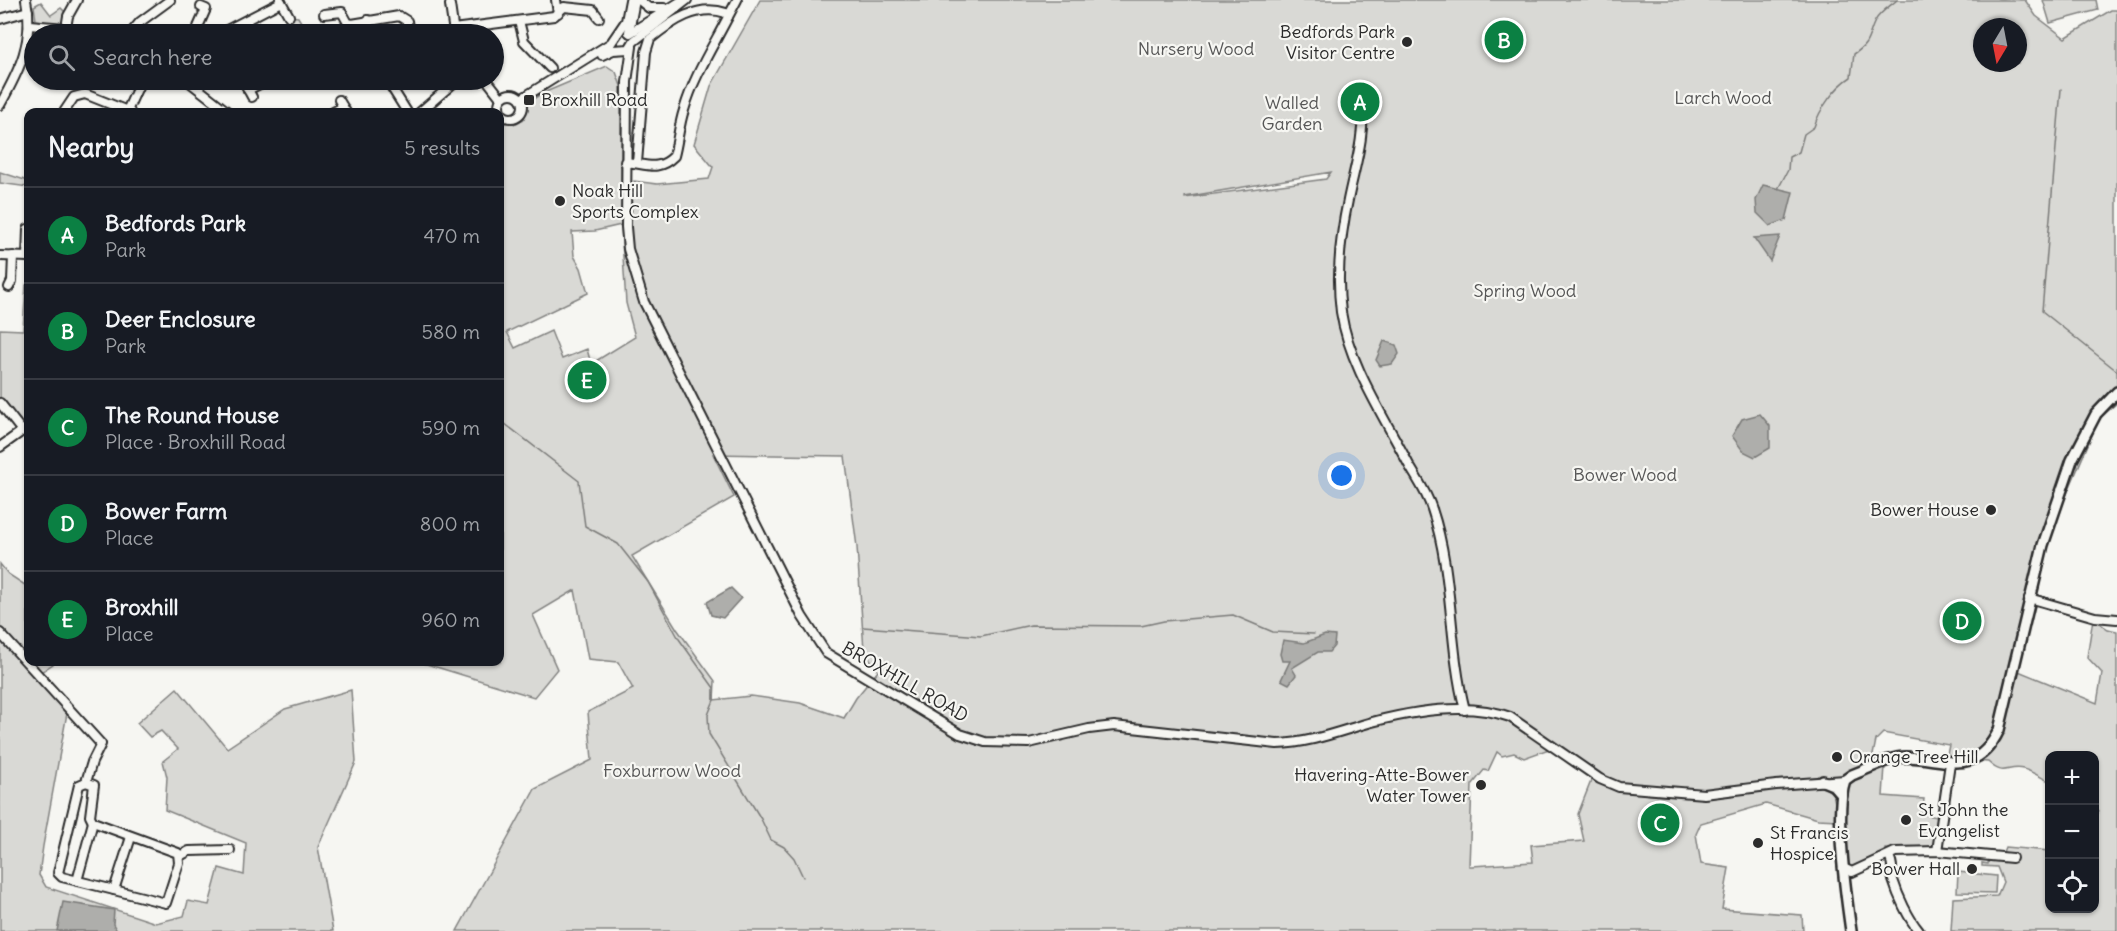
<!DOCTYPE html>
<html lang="en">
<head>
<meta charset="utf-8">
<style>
	:root { --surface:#171b24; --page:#242831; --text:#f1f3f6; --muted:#9ea1a6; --line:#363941; --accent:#0b8043 }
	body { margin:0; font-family:Delius,sans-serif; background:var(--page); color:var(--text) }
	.controls { position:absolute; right:18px; bottom:18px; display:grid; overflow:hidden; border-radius:12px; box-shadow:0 2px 4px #0004 }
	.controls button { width:54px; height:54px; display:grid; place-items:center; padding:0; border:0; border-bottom:2px solid var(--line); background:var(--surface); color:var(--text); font:30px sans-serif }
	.compass { position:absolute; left:1973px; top:18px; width:54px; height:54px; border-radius:50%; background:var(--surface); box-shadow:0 2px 4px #0004; rotate:190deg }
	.you { position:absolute; left:1342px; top:476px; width:21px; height:21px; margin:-15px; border:4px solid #fff; border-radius:50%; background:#1a73e8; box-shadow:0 0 0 9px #1a73e833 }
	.badge { display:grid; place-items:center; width:39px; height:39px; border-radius:50%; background:var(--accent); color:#fff; font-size:20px; font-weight:700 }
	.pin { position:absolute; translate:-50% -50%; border:3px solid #fff; box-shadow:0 2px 6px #0006 }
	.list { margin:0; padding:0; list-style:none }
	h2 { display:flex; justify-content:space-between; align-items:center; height:78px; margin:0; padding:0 24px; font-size:26px }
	h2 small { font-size:20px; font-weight:400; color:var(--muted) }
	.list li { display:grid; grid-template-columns:39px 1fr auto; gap:18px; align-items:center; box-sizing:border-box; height:96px; padding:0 24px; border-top:2px solid var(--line) }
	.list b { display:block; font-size:22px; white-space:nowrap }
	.list p { margin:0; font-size:20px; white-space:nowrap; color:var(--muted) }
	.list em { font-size:20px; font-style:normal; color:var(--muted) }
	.icon { flex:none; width:33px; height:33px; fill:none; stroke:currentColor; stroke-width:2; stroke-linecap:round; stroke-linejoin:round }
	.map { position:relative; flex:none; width:2117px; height:931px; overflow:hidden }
	.search { position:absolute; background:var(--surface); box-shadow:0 2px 4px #0004; left:24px; top:24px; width:480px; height:66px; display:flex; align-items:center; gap:15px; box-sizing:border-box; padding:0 21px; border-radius:33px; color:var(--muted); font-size:22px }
	.panel { position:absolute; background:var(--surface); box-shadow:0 2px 4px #0004; left:24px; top:108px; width:480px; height:558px; border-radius:12px }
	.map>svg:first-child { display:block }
	.green { fill:#d9d9d5; stroke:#828280; stroke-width:1.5; fill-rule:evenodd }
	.water { fill:#aeaeab; stroke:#7a7a78; stroke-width:1.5 }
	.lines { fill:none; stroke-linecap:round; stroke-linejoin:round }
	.stream { stroke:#7a7a78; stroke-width:1.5 }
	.minor-casing { stroke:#2b2b2b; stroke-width:12 }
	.major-casing { stroke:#2b2b2b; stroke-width:14 }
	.minor { stroke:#f6f6f2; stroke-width:8 }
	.major { stroke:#f6f6f2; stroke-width:9 }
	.poi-dot { fill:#2b2b2b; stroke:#f6f6f2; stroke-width:2 }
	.labels { text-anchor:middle; stroke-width:4.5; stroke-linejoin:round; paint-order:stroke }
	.poi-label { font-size:18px; fill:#2b2b2b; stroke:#f6f6f2; text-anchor:start }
	.park-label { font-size:18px; fill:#565656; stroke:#f6f6f2 }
	.street-label { font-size:18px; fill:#2b2b2b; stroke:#f6f6f2 }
</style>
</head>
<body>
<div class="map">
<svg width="2117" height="931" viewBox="0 0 2117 931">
	<rect width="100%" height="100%" fill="#f6f6f2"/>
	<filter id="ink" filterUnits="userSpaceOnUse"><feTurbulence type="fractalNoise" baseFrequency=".0167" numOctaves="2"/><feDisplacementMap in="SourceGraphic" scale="12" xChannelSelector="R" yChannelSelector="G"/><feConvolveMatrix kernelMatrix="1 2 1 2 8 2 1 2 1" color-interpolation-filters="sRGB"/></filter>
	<g filter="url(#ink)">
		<g class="green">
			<path d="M760 0H2025L2036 16 2065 38 2111 10H2117V403L2099 419 2057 517 2030 608 2016 670 2097 703 2102 673 2087 657 2093 619 2108 629 2117 631V931H1951L1953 898 1997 896 2003 882 1997 867 1982 866V863L1988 864 1989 857H2001L2005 847 2049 851 2050 908H2094V834L2098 810 2095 807 2094 756H2050L2049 781C2041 778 2032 771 2023 769 2007 765 2005 778 1988 762L1946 759 1949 745 1883 733 1876 740 1871 765 1840 776 1821 779 1700 792 1611 782 1550 741 1549 749 1524 758 1514 753 1502 756 1497 752 1488 771 1484 770 1472 785 1469 866H1472L1533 862 1531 845 1584 841 1578 814 1593 776C1647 813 1752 790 1815 784 1840 792 1833 799 1837 820L1818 819 1766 804 1701 823 1696 834 1701 864 1729 868 1722 909 1802 915 1803 931H457L535 789 592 760 588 712 633 689 618 662 588 659 575 590 533 615 557 669 534 697 420 662H500V126L509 121 515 124 524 119 528 103 541 94 607 66 616 72 621 86V200L631 201 634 181 657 184 709 179 713 167 694 144 711 86ZM1982 27H2018V63H1982ZM1331 172 1326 179 1185 198V197ZM621 225 626 303 635 337 591 364 587 349 562 359 551 331 515 348 507 332 588 293 581 268 574 256 572 232 595 231ZM713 454 845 456 857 547 864 650 878 671 856 698 844 718 800 703 751 696 714 700 715 681 677 629 632 556 734 497Z"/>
			<path d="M2043 0H2096L2098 10 2050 23Z"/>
			<path d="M41 2 51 15 61 8 66 13 64 22 59 24 36 20 34 6Z"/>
			<path d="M289 16 298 17 304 27 297 31 298 34H273L289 26 287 20Z"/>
			<path d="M0 172 28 181V187L0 183Z"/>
			<path d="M28 284V424L22 429 0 399V329L23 330 26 285Z"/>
			<path d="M0 564 8 574 28 587V662H56L38 674 64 704 67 713 43 846 39 875 46 887 156 923 184 916 188 901 209 905 219 868 244 875 246 843 165 810 167 777 163 761 178 749 161 731 150 737 137 723 177 688 227 748 285 709 351 690 356 762 318 847 333 931H0Z"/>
			<path d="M1885 766 1883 796 1924 799 1922 814 1937 817 1934 848 1885 849 1883 855 1852 868 1845 866 1844 781Z"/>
			<path d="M1958 872 1996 876 1995 893 1957 892Z"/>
		</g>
		<g class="water">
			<path d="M1763 185 1793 192 1786 220 1770 226 1757 213 1756 200Z"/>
			<path d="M1780 236 1770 261 1754 238Z"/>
			<path d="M1384 341 1396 345 1399 354 1392 364 1380 366 1376 360Z"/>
			<path d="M1760 414 1770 426V448L1755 457 1743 451 1732 436 1742 419Z"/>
			<path d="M731 588 741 598 723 618 711 615 707 602Z"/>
			<path d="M1325 635 1335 636 1334 646 1329 652H1318L1292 668 1296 675 1289 684 1281 680 1290 661H1282L1280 654 1283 640 1304 643Z"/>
			<path d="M63 902 114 910 113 924 117 931H57Z"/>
		</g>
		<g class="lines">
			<g class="stream">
				<path d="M2061 89 2042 311 2117 371"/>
				<path d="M1778 189 1788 170 1789 157 1799 152 1804 134 1814 127C1819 110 1835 87 1851 77L1854 54C1871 43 1867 37 1875 21 1879 13 1890 6 1897 0"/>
				<path d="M500 420 579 481 585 526 618 544 648 582 679 639 714 688V700L708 715 709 734 761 819 771 840 784 847 794 858 803 877"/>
				<path d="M863 627 981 636 1031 625 1141 626 1164 621 1233 615 1273 632 1314 634"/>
			</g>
			<defs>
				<g id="minor">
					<path d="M280 0 289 16"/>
					<path d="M556 0 558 13"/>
					<path d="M639 0 649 8H664"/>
					<path d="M450 5 454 33"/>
					<path d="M201 7 206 9 198 27 203 34"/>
					<path d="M324 14 342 12 348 23 352 24 399 16 407 21 409 34"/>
					<path d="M728 17 737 0"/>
					<path d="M0 19 28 11"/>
					<path d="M368 20 370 34"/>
					<path d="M246 21 253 34"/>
					<path d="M519 21 524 41 550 68"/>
					<path d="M29 25 66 28 86 34"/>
					<path d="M66 28 68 16 77 0"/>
					<path d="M453 29 554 16 564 7 593 10 599 18"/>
					<path d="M629 32 635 0"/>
					<path d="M630 33 683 0"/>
					<path d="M130 34 140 22 170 0"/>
					<path d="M219 34 281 2"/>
					<path d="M349 34 352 24"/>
					<path d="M632 47 627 82 626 227 628 249 644 302 802 616 826 653 960 734 985 742 1029 743 1089 729 1114 726 1277 744C1311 743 1340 731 1372 722 1414 711 1469 702 1510 717L1600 779 1619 787 1704 794 1776 785 1845 780"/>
					<path d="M602 55 613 50 629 49 634 41 687 0"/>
					<path d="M187 80 228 112"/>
					<path d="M243 80 252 97"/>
					<path d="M387 80 407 112"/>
					<path d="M487 80 501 98"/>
					<path d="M248 90 268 80"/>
					<circle cx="511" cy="106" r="12"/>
					<path d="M521 99 611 43 626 21 630 0"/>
					<path d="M339 100 346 112"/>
					<path d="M1362 102C1365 138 1355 165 1348 200 1340 238 1336 274 1341 312 1349 365 1385 418 1409 465 1417 479 1427 493 1432 509 1454 574 1448 644 1465 710"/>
					<path d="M0 105C19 71 35 40 26 0"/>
					<path d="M127 111 141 80"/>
					<path d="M64 112 74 97 85 94 130 112"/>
					<path d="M333 112 343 107"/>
					<path d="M420 112 457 80"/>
					<path d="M625 162C645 163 657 173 674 156 678 141 679 125 684 110 694 76 712 48 728 17L726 13C698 3 672 21 650 39L646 52 637 163"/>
					<path d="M0 256 28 257"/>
					<path d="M27 257 28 229"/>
					<path d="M9 287 12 281 13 256"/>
					<path d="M0 403 22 431"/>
					<path d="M0 447 28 427"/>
					<path d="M2029 598 2095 617 2117 619"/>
					<path d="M0 633 101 744 92 762 86 782 94 785 90 816 93 822"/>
					<path d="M86 782 79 785 58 873 62 877 166 903 179 863 178 853 93 822"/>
					<path d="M1937 851 1950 763"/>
					<path d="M180 856 189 851 230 850"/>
					<path d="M1889 857C1894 864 1891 871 1893 880 1898 896 1908 918 1919 931"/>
					<path d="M1843 868 1852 872 1895 852 1937 851 2012 858"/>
					<path d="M77 881 93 822"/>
					<path d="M114 890 131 837"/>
				</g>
				<g id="major">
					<path d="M1823 781 1833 785 1842 795"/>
					<path d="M1851 931C1846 896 1834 811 1845 780L1852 775C1868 769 1889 757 1906 757 1947 758 1976 778 1999 730L2043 545 2072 460 2096 414 2117 392"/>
				</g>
			</defs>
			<use href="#minor" class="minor-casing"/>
			<use href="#major" class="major-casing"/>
			<use href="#minor" class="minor"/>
			<use href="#major" class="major"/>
		</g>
	</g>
	<g class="poi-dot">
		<circle cx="1407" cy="42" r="6"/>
		<rect x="523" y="94" width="12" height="12" rx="3"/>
		<circle cx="560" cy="201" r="6"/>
		<circle cx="1991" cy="510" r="6"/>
		<circle cx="1837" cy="757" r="6"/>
		<circle cx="1481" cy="785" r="6"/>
		<circle cx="1906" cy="820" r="6"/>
		<circle cx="1758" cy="843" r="6"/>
		<circle cx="1972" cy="869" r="6"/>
	</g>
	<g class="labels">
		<g class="poi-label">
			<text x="1395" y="38" text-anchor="end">Bedfords Park<tspan x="1395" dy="21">Visitor Centre</tspan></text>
			<text x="541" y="106">Broxhill Road</text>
			<text x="572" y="197">Noak Hill<tspan x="572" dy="21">Sports Complex</tspan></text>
			<text x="1979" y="516" text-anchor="end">Bower House</text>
			<text x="1849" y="763">Orange Tree Hill</text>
			<text x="1469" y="781" text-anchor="end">Havering-Atte-Bower<tspan x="1469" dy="21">Water Tower</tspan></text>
			<text x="1918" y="816">St John the<tspan x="1918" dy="21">Evangelist</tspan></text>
			<text x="1770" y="839">St Francis<tspan x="1770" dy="21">Hospice</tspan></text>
			<text x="1960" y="875" text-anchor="end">Bower Hall</text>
		</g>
		<g class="park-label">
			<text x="1196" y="55">Nursery Wood</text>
			<text x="1723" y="104">Larch Wood</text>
			<text x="1292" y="109">Walled<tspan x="1292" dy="21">Garden</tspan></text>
			<text x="1525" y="297">Spring Wood</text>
			<text x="1625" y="481">Bower Wood</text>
			<text x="672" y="777">Foxburrow Wood</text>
		</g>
		<g class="street-label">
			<text transform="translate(905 682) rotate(30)" y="6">BROXHILL ROAD</text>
		</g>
	</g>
</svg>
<div class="controls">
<button>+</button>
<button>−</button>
<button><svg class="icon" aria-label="locate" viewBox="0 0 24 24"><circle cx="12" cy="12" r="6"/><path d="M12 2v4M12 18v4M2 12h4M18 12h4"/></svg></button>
</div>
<svg class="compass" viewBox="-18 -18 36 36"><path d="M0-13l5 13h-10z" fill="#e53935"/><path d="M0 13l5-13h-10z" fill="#9ea1a6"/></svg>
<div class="you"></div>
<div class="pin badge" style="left:1360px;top:102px">A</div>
<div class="pin badge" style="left:1504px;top:40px">B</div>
<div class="pin badge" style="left:1660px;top:823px">C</div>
<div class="pin badge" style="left:1962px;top:621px">D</div>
<div class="pin badge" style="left:587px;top:380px">E</div>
<div class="search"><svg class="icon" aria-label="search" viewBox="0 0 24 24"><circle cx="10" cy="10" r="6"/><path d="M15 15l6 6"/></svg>Search here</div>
<section class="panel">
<h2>Nearby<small>5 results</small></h2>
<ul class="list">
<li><span class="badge">A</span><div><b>Bedfords Park</b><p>Park</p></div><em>470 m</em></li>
<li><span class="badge">B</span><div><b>Deer Enclosure</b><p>Park</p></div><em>580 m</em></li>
<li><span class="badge">C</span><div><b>The Round House</b><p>Place · Broxhill Road</p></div><em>590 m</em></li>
<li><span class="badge">D</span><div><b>Bower Farm</b><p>Place</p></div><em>800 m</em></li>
<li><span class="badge">E</span><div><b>Broxhill</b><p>Place</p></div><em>960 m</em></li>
</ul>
</section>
</div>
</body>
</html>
